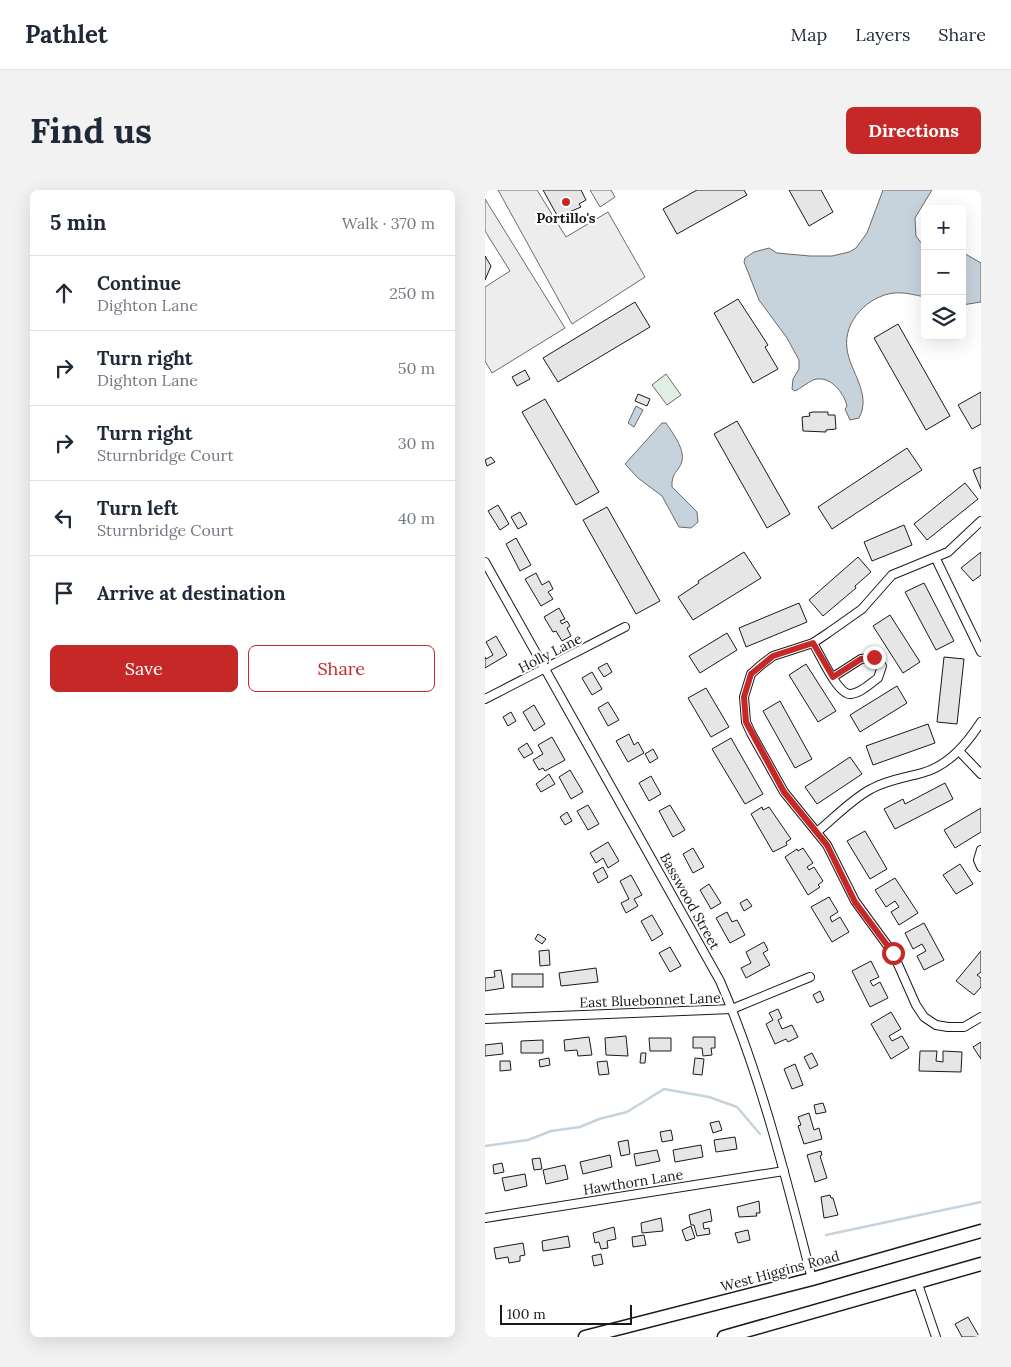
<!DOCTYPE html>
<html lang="en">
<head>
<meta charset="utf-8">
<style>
	:root { --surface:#fff; --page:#f2f2f3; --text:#1f2937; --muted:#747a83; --line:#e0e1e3; --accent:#c62828 }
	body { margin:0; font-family:Lora,serif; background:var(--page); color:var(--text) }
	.controls { position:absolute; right:15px; top:15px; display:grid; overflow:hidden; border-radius:8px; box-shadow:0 5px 20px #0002 }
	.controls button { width:45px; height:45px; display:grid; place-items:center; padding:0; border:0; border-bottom:1px solid var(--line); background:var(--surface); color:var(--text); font:25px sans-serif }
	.scale { position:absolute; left:15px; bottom:12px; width:132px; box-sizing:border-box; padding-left:5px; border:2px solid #1a1a1a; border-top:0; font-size:14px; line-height:18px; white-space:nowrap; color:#1a1a1a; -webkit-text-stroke:4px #fff; paint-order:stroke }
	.stop { position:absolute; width:15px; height:15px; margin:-11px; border:4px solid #c62828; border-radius:50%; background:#fff }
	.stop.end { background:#c62828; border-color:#fff; box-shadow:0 1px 5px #0008 }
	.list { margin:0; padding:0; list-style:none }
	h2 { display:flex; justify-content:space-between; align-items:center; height:65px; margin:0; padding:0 20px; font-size:21px }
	h2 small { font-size:16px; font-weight:400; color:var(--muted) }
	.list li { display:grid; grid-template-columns:32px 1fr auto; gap:15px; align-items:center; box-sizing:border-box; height:75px; padding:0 20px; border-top:1px solid var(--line) }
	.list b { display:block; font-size:19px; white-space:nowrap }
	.list p { margin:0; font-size:16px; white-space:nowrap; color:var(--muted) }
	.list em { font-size:16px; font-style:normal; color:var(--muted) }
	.actions { display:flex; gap:10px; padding:15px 20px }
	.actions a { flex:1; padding:11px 0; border:1px solid var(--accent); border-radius:8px; text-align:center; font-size:18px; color:var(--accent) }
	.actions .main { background:var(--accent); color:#fff }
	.icon { flex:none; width:28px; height:28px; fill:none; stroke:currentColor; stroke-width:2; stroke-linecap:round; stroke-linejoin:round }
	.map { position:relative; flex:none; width:496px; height:1147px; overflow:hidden; border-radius:8px }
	header { display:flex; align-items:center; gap:30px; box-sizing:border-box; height:70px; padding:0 25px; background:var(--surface); border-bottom:1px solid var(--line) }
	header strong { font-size:24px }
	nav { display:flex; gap:28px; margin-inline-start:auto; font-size:18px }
	.intro { display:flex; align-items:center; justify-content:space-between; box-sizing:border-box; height:120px; padding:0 30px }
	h1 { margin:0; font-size:35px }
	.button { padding:12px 22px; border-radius:8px; background:var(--accent); color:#fff; font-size:18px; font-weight:700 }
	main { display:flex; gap:30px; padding:0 30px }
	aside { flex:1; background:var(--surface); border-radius:8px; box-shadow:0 5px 20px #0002 }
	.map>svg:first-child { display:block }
	.green { fill:#e0efe3; stroke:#6a6a6a }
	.parking { fill:#ededed; stroke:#6a6a6a }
	.water { fill:#c6d2dc; stroke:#6a6a6a }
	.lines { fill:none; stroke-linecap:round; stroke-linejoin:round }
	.stream { stroke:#c6d2dc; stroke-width:2.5 }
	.building { fill:#e6e6e6; stroke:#1a1a1a }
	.minor-casing { stroke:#1a1a1a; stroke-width:10 }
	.primary-casing { stroke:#1a1a1a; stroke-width:15 }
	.minor { stroke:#fff; stroke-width:8 }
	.primary { stroke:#fff; stroke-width:12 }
	.route { stroke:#c62828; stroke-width:6 }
	.poi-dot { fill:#c62828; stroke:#fff; stroke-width:2 }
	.labels { text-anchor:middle; stroke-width:4; stroke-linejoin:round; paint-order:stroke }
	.poi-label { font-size:14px; font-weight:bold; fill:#1a1a1a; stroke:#fff }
	.street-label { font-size:14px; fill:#1a1a1a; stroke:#fff }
</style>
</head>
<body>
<header>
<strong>Pathlet</strong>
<nav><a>Map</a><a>Layers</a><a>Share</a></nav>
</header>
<div class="intro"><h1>Find us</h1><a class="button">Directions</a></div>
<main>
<aside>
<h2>5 min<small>Walk · 370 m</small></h2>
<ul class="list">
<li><svg class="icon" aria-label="ahead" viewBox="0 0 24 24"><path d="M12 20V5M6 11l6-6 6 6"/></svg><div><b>Continue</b><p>Dighton Lane</p></div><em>250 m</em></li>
<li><svg class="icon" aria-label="right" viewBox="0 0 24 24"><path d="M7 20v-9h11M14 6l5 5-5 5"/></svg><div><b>Turn right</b><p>Dighton Lane</p></div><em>50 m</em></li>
<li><svg class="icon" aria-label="right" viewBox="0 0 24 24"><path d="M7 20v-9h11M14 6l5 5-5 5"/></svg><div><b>Turn right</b><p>Sturnbridge Court</p></div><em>30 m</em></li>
<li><svg class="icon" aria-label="left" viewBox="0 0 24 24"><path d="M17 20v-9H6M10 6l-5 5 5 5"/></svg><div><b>Turn left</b><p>Sturnbridge Court</p></div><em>40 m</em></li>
<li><svg class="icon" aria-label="arrive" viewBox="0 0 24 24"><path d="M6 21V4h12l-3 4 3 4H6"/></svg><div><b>Arrive at destination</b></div></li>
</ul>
<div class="actions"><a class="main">Save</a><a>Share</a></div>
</aside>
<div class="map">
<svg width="496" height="1147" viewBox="0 0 496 1147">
	<rect width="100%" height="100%" fill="#fff"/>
	<path class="green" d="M181 184 196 205 182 215 167 195Z"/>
	<g class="parking">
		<path d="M13 0H52L81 47 123 22 160 87 87 134Z"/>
		<path d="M105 0H126L130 7 115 17Z"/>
		<path d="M0 9 80 138 7 183 0 171V97L25 81 0 41Z"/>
	</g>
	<g class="water">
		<path d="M398 0H447L430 28 431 46 440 58V107C430 105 419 102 409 103 383 106 358 131 362 159 365 182 387 204 374 228L365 230 360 219 362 216C359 203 345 184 328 190 322 193 316 198 310 201L307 199 308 189 314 179V170L302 148 274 110 259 72 260 68 269 62 284 58 292 63 325 66H347L364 62 371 58 382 43Z"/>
		<path d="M477 62 496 73V112L477 115Z"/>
		<path d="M151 216 158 220 149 237 143 233Z"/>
		<path d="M177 233H181C187 242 200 259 197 271 194 282 186 282 187 297L212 322 213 332 206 338 194 337 177 306 153 288 140 274Z"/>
	</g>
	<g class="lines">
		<g class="stream">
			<path d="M0 956 43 950 66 941 95 937 114 929 142 922 179 899 224 907 252 917 275 944"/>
			<path d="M341 1045 496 1012"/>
		</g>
	</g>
	<g class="building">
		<path d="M58 0H96L101 10 94 14 96 17 73 27Z"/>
		<path d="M212 0H259L262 5 192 44 178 19Z"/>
		<path d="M304 0H336L348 22 324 36Z"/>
		<path d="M0 66 6 76 0 90Z"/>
		<path d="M253 109 283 155 280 157 293 179 268 193 229 123Z"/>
		<path d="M150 112 165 137 73 192 58 168Z"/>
		<path d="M413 134 465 226 441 240 389 148Z"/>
		<path d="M40 180 45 189 32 196 27 187Z"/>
		<path d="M496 202V234L487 239 473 215Z"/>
		<path d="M153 204 165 209 162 216 150 211Z"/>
		<path d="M60 209 114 302 91 315 37 222Z"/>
		<path d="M328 222H343V225H350L351 239 341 240V242L318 241 317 227 325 226 324 223Z"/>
		<path d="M252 231 305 324 282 338 229 244Z"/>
		<path d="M422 258 437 280 347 339 333 317Z"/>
		<path d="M6 267 10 272 2 276 0 270Z"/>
		<path d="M496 277V299L488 280Z"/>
		<path d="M480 293 493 309 442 350 429 334Z"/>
		<path d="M13 315 24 334 15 340 3 321Z"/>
		<path d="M122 317 175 411 151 424 98 330Z"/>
		<path d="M35 322 42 334 33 339 26 327Z"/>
		<path d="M419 335 427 355 387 371 379 352Z"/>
		<path d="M31 348 46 375 35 381 21 354Z"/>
		<path d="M259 362 276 388 208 430 193 407 214 393 213 391Z"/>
		<path d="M496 362V385L488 391 476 378Z"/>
		<path d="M373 367 386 382 370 396 371 398 338 426 324 410Z"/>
		<path d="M51 383 57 395 64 391 68 399 63 402 68 409 56 416 40 389Z"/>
		<path d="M439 393 469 451 451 460 420 402Z"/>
		<path d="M314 413 322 432 261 457 254 438Z"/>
		<path d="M74 418 80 429 75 431 77 434 82 431 85 436 82 438 86 446 77 451 71 441 68 442 59 427Z"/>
		<path d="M405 425 435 472 418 483 388 436Z"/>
		<path d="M242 443 252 460 215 483 204 466Z"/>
		<path d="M11 446 22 465 0 478V467L1 469 8 465 1 452Z"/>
		<path d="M459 467 479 469 472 534 452 532Z"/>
		<path d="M122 473 127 482 119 487 113 478Z"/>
		<path d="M321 474 351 521 333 532 304 485Z"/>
		<path d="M107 482 117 499 107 505 97 488Z"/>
		<path d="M412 496 422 513 375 542 365 525Z"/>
		<path d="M221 498 244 537 226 547 203 508Z"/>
		<path d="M295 511 327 569 310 578 278 521Z"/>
		<path d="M123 512 134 530 123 536 113 518Z"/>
		<path d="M49 515 60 534 49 541 38 522Z"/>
		<path d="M26 522 31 531 23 536 18 527Z"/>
		<path d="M443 534 450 553 388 575 381 556Z"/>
		<path d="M144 544 149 555 153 552 159 563 143 572 131 551Z"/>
		<path d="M67 547 80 570 60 581 58 578 54 580 48 570 58 564 53 555Z"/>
		<path d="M246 548 278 604 260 614 227 559Z"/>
		<path d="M42 553 48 563 39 568 33 559Z"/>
		<path d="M168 559 173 568 165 573 160 564Z"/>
		<path d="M365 567 377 584 332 614 320 597Z"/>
		<path d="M85 580 98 602 86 609 74 587Z"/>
		<path d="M64 584 70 594 56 602 51 594Z"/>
		<path d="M166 586 176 604 164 611 154 593Z"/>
		<path d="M460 593 468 609 410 639 399 619 418 609 420 614Z"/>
		<path d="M103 615 114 634 103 640 92 621Z"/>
		<path d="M185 615 200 640 188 647 174 621Z"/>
		<path d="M277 617 278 620 284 617 306 649 301 652 302 655 288 662 266 624Z"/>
		<path d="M496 618V642L470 658 459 640Z"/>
		<path d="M82 622 87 631 80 635 75 627Z"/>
		<path d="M380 641 402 679 385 689 362 651Z"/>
		<path d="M123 652 134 671 123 678 118 668 111 673 105 663Z"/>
		<path d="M208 658 219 677 208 683 198 664Z"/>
		<path d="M318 658 328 673 322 677 324 680 329 677 338 691 333 695 335 697 323 705 300 667 312 659 313 661Z"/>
		<path d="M475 674 488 694 471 704 458 685Z"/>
		<path d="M118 677 123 687 113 693 108 683Z"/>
		<path d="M146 685 157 705 149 709 153 716 141 723 136 713 144 709 135 691Z"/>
		<path d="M410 688 433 723 414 735 406 722 414 717 410 711 401 717 390 700Z"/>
		<path d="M224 694 236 713 226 719 215 700Z"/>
		<path d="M344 707 353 722 345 727 347 732 355 727 364 742 347 752 326 717Z"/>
		<path d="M262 709 267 716 259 721 255 713Z"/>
		<path d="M242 722 247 732 252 730 260 745 245 753 231 728Z"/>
		<path d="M167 725 178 744 167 751 156 731Z"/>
		<path d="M439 733 459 770 439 780 432 766 441 761 437 754 428 759 420 743Z"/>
		<path d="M53 744 61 749 57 754 50 749Z"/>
		<path d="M279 752 283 760 278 763 285 775 261 788 256 778 266 773 261 762Z"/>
		<path d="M185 757 196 776 185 782 174 763Z"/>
		<path d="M64 760 65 775 55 776 54 761Z"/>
		<path d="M496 761V782L492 785 496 788V797L489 805 471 791Z"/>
		<path d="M386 771 394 787 385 791 388 796 395 792 403 808 385 817 367 781Z"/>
		<path d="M111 778 113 792 76 796 74 783Z"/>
		<path d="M16 780 19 798 0 801V788L10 787 9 781Z"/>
		<rect x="27" y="784" width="31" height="13"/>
		<path d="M335 801 339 810 332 813 328 805Z"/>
		<path d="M293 819 297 828 293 830 297 839 307 835 313 847 303 852 301 849 290 854 281 834 288 830 284 823Z"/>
		<path d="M406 822 416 839 404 846 407 851 417 846 424 858 406 869 386 834Z"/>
		<path d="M141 846 143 866 121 865 120 848Z"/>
		<path d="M104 847 107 865 93 866 92 860 80 861 79 850Z"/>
		<path d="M208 847H230V858H226L227 865 218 866 217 858H208Z"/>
		<path d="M164 848H186V861H165Z"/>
		<path d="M58 850V863H36V851Z"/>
		<path d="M496 852V869L488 857Z"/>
		<path d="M17 853 18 864 0 866V855Z"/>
		<path d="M435 861H452L451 871 458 872V861L477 862 476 882 434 881Z"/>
		<path d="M156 863H161L160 873H155Z"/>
		<path d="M327 863 333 875 325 879 319 867Z"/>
		<path d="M64 868 65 875 55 877 54 870Z"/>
		<path d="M210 868 219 869 217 885 208 884Z"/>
		<path d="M15 871H25L26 880 15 881Z"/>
		<path d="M122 871 124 884 114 885 112 872Z"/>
		<path d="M310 874 318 895 307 899 299 879Z"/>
		<path d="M338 913 341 922 331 924 329 915Z"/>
		<path d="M324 923 329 940 334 938 337 949 319 954 313 936 316 935 313 927Z"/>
		<path d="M234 931 237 940 228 943 225 933Z"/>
		<path d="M186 940 188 950 177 952 175 942Z"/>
		<path d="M250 947 252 959 231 962 229 950Z"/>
		<path d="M143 950 145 964 136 966 133 952Z"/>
		<path d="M216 955 218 967 190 972 188 960Z"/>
		<path d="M172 960 175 971 151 976 149 964Z"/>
		<path d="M336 961 337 965 335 966 342 988 330 992 322 965Z"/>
		<path d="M125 965 127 977 98 984 95 972Z"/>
		<path d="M55 968 57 979 49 980 47 969Z"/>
		<path d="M17 973 19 982 9 984 8 975Z"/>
		<path d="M80 975 83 989 61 994 58 980Z"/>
		<path d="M40 984 42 996 20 1001 17 988Z"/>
		<path d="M345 1005 346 1008H348L353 1025 339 1028 336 1007Z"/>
		<path d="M274 1011 275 1023H271L272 1026 254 1027 252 1017Z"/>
		<path d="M225 1019 227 1031 218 1033 219 1039 224 1038 225 1044 212 1046 209 1035H206L204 1025Z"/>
		<path d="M176 1028 178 1041 157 1043 156 1033Z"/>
		<path d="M206 1036 210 1048 201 1051 197 1040Z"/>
		<path d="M129 1037 131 1049 122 1051 123 1058 116 1059 114 1052 110 1053 108 1043Z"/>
		<path d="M263 1040 265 1050 253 1053 250 1043Z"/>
		<path d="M159 1045 161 1055 148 1057 147 1047Z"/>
		<path d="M83 1046 85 1057 58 1061 57 1051Z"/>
		<path d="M38 1053 40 1065 35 1066V1071L24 1073 23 1067 11 1069 9 1058Z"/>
		<path d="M116 1064 118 1074 109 1076 107 1066Z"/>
		<path d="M483 1127 494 1146 491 1147H477L470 1134Z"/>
	</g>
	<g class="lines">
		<defs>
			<g id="minor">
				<path d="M496 331 463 362 407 385 377 419 343 443 328 453 288 466 276 475 266 484 259 507 261 532 266 543 299 602 342 655 370 711 408 763 431 815 439 827 451 835 463 837H479L496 827"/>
				<path d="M451 369 496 462"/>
				<path d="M0 372 235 791C276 886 301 988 327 1089"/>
				<path d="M328 453C335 464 353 506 366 504 376 503 386 493 393 488L397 476 389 467 376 469 348 487"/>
				<path d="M0 509 140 437"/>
				<path d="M474 561 496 584"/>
				<path d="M332 642C349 628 367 609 386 599 402 590 419 588 437 583 463 576 481 555 496 532"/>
				<path d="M496 660 493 670 496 677"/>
				<path d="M0 829 247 819 325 787"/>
				<path d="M0 1028 299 981"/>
				<path d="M433 1094 451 1147"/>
			</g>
			<g id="primary">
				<path d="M100 1147 327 1089 496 1041"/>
				<path d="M239 1147 496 1074"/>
			</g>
		</defs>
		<use href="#minor" class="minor-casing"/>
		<use href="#primary" class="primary-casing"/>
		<use href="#minor" class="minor"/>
		<use href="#primary" class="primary"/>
	</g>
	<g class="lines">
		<path class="route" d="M389 467 376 469 348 487 328 453 288 466 266 484 259 507 261 532 299 602 342 655 370 712 408 763"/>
	</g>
	<circle class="poi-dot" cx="81" cy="12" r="5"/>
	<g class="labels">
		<g class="poi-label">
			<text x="81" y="33">Portillo's</text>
		</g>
		<g class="street-label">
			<text transform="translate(65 463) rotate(-27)" y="5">Holly Lane</text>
			<text transform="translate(205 711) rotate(61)" y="5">Basswood Street</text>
			<text transform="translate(165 810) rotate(-2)" y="5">East Bluebonnet Lane</text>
			<text transform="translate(148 992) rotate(-9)" y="5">Hawthorn Lane</text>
			<text transform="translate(295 1081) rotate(-15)" y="5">West Higgins Road</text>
		</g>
	</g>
</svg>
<div class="controls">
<button>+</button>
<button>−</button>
<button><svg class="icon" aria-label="layers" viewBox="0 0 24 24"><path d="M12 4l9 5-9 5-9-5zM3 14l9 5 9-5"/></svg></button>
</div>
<div class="scale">100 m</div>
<div class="stop" style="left:408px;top:763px"></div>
<div class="stop end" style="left:389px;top:467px"></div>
</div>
</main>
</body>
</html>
